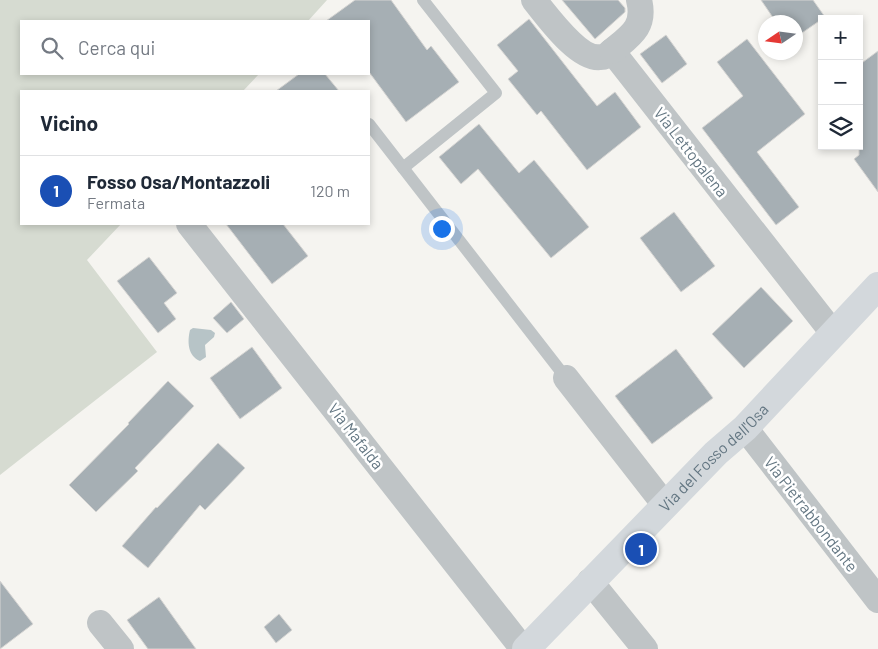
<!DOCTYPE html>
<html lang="it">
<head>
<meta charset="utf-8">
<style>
	:root { --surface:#fff; --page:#f2f2f3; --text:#1f2937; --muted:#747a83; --line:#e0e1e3; --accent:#e54220 }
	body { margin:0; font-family:Barlow,sans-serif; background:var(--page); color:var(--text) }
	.controls { position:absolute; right:15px; top:15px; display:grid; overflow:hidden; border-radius:0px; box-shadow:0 2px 8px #0003 }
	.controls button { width:45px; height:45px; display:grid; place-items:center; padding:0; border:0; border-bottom:1px solid var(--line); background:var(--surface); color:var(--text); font:25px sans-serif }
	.compass { position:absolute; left:758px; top:15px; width:45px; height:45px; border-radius:50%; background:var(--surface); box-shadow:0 2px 8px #0003; rotate:257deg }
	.you { position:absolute; left:441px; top:228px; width:18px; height:18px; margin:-12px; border:4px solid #fff; border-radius:50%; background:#1a73e8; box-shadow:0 0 0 8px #1a73e833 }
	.badge { display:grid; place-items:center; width:32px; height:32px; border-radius:50%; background:var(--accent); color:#fff; font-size:16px; font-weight:700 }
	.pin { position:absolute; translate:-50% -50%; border:2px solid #fff; box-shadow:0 1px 5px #0006 }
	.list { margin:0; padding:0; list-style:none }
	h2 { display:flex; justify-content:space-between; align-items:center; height:65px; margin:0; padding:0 20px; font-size:21px }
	h2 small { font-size:16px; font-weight:400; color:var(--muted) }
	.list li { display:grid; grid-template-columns:32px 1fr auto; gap:15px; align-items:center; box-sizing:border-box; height:70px; padding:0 20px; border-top:1px solid var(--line) }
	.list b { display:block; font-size:19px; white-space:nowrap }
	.list p { margin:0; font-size:16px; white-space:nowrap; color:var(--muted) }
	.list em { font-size:16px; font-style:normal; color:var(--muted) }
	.icon { flex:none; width:28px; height:28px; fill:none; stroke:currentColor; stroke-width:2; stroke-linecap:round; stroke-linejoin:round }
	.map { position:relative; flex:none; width:878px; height:649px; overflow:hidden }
	.search { position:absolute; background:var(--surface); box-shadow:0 2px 8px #0003; left:20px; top:20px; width:350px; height:55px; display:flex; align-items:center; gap:12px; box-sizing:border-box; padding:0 18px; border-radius:0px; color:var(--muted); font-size:19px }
	.panel { position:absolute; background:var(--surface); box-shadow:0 2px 8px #0003; left:20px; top:90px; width:350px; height:135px; border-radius:0px }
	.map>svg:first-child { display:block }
	.green { fill:#d6dbd1 }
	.water { fill:#b7c4c7 }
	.building { fill:#a6afb4; stroke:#d6d5d3 }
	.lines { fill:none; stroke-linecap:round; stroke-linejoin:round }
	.lane { stroke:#bfc4c6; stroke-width:12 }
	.street { stroke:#bfc4c6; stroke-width:26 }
	.secondary { stroke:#d3d8dc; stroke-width:28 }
	.labels { text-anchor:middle; stroke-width:5; stroke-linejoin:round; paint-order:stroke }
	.street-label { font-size:16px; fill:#637682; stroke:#fff }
</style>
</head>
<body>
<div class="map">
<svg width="878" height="649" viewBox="0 0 878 649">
	<rect width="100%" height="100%" fill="#f5f4f0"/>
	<path class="green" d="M0 0H327L308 21H21V74H259L243 91H21V224H121L87 260 157 352 0 475Z"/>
	<path class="water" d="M193 328 211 330 215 333 214 337 205 345 206 357 200 361C188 356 187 342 190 330Z"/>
	<g class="building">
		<path d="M355 0H391L427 50 431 46 459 82 406 122 369 72V21H326Z"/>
		<path d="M562 0H618L625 8V12L595 39Z"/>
		<path d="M761 0H813L825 17 796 37V22H776Z"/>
		<path d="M529 19 597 106 615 92 641 127 587 170 541 111 537 115 508 79 518 71 497 45Z"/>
		<path d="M666 35 687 64 662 83 640 54Z"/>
		<path d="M747 39 805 114 757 152 799 207 776 225 702 128 743 96 717 62Z"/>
		<path d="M878 51V192L854 159 859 155V65Z"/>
		<path d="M299 74H325L339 91H276Z"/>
		<path d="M479 124 519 173 534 160 589 227 551 258 478 169 461 184 439 157Z"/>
		<path d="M674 212 715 266 681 292 640 238Z"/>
		<path d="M226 224H283L308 256 272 284Z"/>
		<path d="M149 257 177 293 164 303 176 319 158 333 117 281Z"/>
		<path d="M761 287 793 321 744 368 712 334Z"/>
		<path d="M231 302 244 319 227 333 213 318Z"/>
		<path d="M252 347 282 388 240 419 210 378Z"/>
		<path d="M676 349 713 398 652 444 615 396Z"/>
		<path d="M168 381 194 406 135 468 138 471 96 512 69 485 129 424 128 423Z"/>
		<path d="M218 443 245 468 205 510 200 505 148 568 122 546 156 507 157 508Z"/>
		<path d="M0 581 33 624 0 649Z"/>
		<path d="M159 597 196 649H148L127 620Z"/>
		<path d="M279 614 292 630 276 643 264 627Z"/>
	</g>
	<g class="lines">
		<g class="lane">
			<path d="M369 124 566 378"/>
			<path d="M403 168 496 93 423 0"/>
		</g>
		<g class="street">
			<path d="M534 0C547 16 579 61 601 57 605 57 609 54 612 51L833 333"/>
			<path d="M612 51C630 36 646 27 639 0"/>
			<path d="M189 224 523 649"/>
			<path d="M566 378 665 505"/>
			<path d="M745 428 878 600"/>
			<path d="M590 581 645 649"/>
			<path d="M100 623 121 649"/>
		</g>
		<path class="secondary" id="s1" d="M526 649 716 453 745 428 878 286"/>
	</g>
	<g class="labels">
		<g class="street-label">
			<text transform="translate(691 152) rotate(52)" y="6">Via Lettopalena</text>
			<text transform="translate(356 436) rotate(52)" y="6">Via Mafalda</text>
			<text dy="6" stroke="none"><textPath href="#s1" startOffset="268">Via del Fosso dell'Osa</textPath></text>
			<text transform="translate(811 514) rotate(52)" y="6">Via Pietrabbondante</text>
		</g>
	</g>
</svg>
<div class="controls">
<button>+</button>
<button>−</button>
<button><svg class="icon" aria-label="layers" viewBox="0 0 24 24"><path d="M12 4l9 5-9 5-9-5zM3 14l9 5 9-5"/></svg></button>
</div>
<svg class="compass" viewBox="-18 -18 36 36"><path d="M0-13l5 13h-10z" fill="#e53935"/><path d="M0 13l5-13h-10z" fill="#747a83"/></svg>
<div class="you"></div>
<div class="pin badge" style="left:641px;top:549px;background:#1a4fb4">1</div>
<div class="search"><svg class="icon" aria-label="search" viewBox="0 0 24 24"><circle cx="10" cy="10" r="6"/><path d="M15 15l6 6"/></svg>Cerca qui</div>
<section class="panel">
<h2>Vicino<small></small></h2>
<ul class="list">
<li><span class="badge" style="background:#1a4fb4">1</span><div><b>Fosso Osa/Montazzoli</b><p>Fermata</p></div><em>120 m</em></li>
</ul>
</section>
</div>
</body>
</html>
